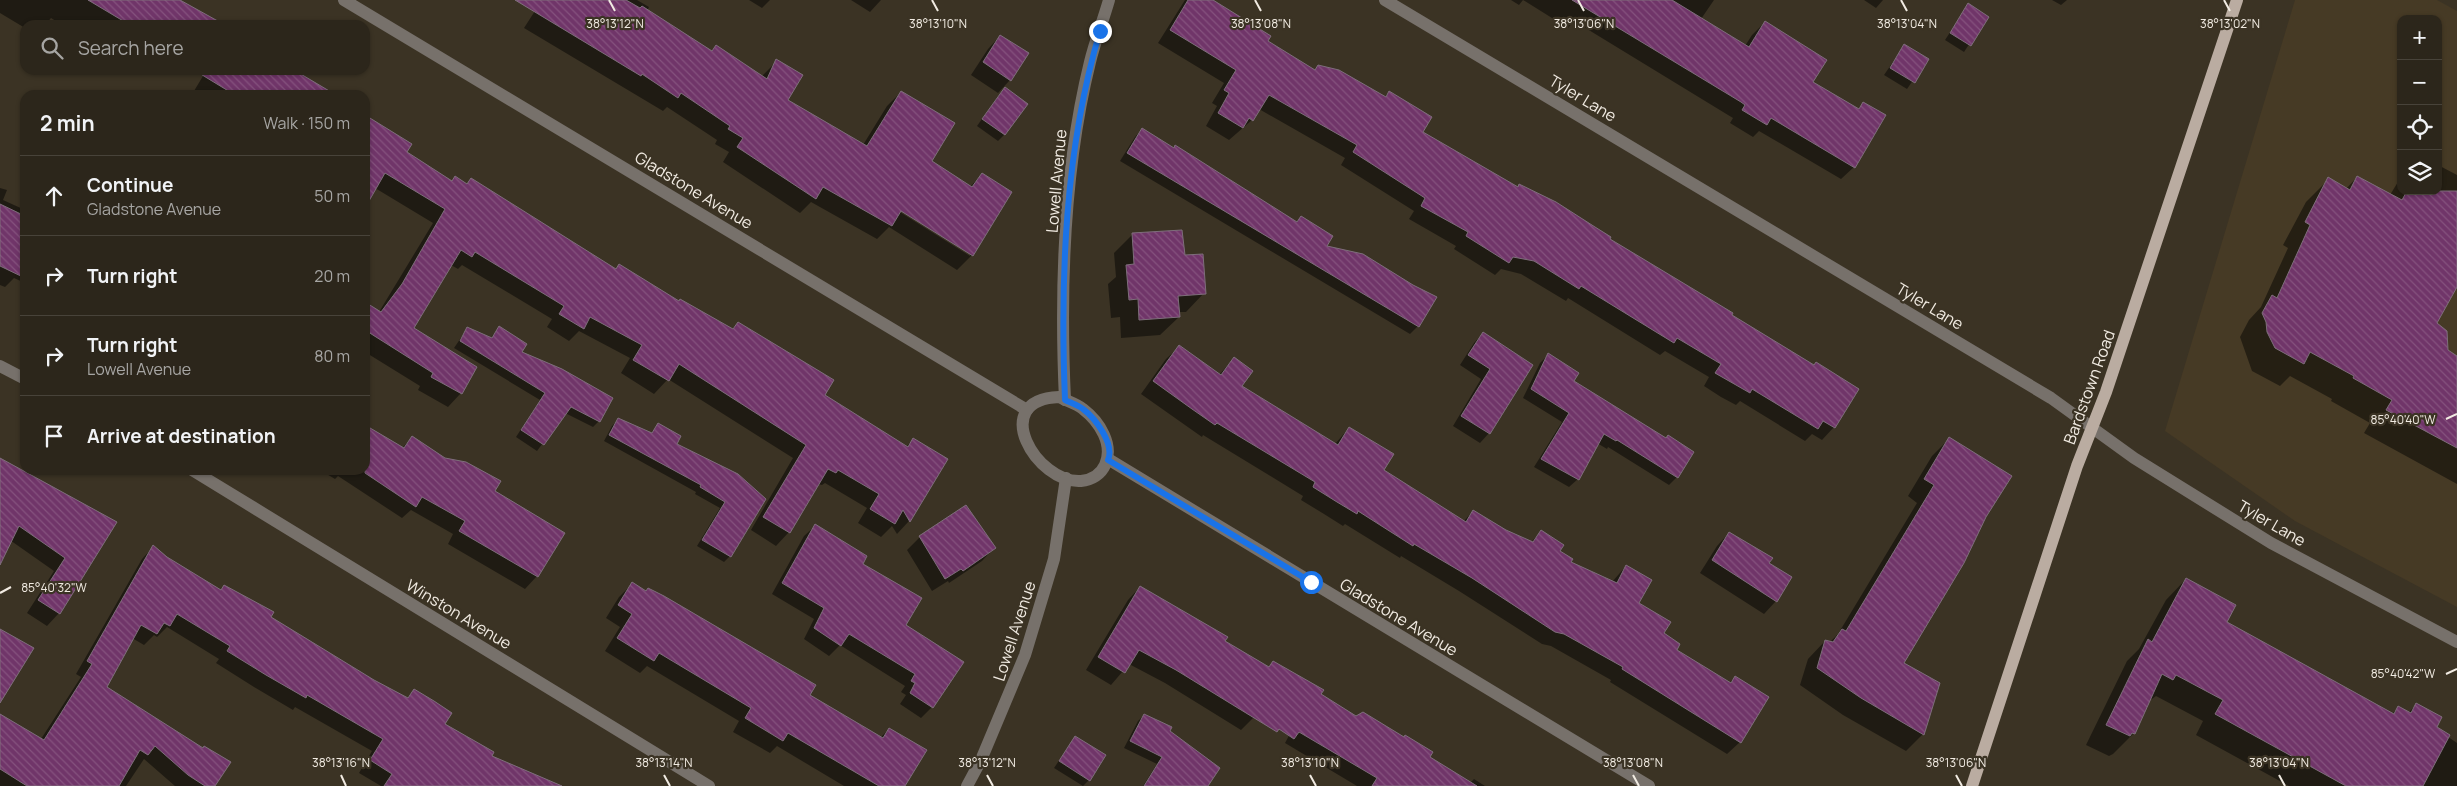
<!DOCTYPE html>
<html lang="en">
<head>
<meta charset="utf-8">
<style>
	:root { --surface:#2c261b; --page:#383228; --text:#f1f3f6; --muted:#a6a5a3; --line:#48433a }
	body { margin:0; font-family:Manrope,sans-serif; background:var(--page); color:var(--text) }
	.controls { position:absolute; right:15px; top:15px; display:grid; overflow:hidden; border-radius:10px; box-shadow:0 1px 4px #0004 }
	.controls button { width:45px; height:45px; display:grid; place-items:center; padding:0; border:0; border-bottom:1px solid var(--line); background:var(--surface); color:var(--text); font:25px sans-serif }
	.stop { position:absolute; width:15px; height:15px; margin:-11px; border:4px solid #1a73e8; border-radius:50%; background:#fff }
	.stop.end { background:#1a73e8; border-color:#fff; box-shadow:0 1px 5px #0008 }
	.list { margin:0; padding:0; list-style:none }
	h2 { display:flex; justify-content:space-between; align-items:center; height:65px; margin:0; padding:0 20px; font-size:21px }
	h2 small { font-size:16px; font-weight:400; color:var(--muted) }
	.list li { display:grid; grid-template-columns:32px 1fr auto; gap:15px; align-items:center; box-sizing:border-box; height:80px; padding:0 20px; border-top:1px solid var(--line) }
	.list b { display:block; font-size:19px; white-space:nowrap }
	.list p { margin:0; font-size:16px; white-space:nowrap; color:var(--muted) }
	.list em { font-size:16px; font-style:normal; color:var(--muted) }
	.icon { flex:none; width:28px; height:28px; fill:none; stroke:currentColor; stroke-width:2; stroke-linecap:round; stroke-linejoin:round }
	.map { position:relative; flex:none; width:2457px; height:786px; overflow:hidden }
	.search { position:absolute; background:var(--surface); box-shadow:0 1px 4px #0004; left:20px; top:20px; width:350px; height:55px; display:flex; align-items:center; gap:12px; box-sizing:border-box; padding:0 18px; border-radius:15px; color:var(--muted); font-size:19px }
	.panel { position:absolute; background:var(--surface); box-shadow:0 1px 4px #0004; left:20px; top:90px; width:350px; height:385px; border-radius:15px }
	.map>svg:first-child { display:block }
	.built { fill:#463a25; fill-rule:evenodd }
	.shadow { fill:#0007; fill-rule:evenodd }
	.building { fill:url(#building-back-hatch); stroke:#7e6e7b }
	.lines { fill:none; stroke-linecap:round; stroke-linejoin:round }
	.minor { stroke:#77716b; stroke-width:12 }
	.primary { stroke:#baaca1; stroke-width:12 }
	.route { stroke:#1a73e8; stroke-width:6 }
	.ticks { fill:none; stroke:#f1ebe2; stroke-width:2 }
	.labels { text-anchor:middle; stroke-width:4.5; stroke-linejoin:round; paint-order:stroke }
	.street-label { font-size:16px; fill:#f1ebe2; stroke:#3b3324 }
	.ticks-label { font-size:12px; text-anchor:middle; fill:#f1ebe2; stroke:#3b3324; stroke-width:4.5; stroke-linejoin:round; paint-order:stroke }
</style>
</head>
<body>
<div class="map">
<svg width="2457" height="786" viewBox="0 0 2457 786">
	<defs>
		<pattern id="building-back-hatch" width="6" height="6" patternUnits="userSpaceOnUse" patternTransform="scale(1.25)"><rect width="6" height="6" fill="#703569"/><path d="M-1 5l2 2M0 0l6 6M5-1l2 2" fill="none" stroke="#85527e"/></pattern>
	</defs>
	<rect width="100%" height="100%" fill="#3b3324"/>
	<path class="built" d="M2295 0H2437L2457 11V607L2295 521 2165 431ZM2401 19H2438V191H2401Z"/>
	<g class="shadow">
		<path d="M0 0H178L221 25H96L89 21 84 25H62L51 18 45 25H25V28L0 13Z"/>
		<path d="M542 0H637L649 7 647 11 711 51 716 46 761 77 777 61 787 100 863 145 887 106 901 92 930 161 970 187 982 174 1011 192 972 255 957 270 889 227 877 239 811 202 800 213 723 162 729 152 715 144 717 140 667 107 663 111 524 28ZM897 207 970 253V256L895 209Z"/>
		<path d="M749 0H770L762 8Z"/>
		<path d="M851 0H881L870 12Z"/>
		<path d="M1185 0H1211L1267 42 1314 71 1384 98 1389 92 1421 133 1608 239 1730 315 1834 427 1822 440 1812 434 1805 441 1740 401 1736 405 1721 397 1704 386 1709 377 1665 351 1660 355 1568 298 1566 301 1521 274 1501 269 1495 275 1454 249 1456 246 1409 219 1414 211 1341 165 1345 158 1259 109 1252 120 1229 140 1206 126 1217 106 1212 103 1224 83 1158 43Z"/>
		<path d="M1511 0H1714L1701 19 1745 46 1752 35 1765 22 1811 83 1857 110 1863 104 1854 167 1841 179 1759 131 1753 137 1730 123 1733 118 1728 115 1574 21 1568 28 1523 0 1519 5Z"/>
		<path d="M1864 0H1883L1876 8Z"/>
		<path d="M2052 0H2067L2061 5Z"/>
		<path d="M1968 5 1987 17 1964 52 1945 40Z"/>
		<path d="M1000 36 1010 80 998 93 971 75 988 49Z"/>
		<path d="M1904 46 1927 60 1907 89 1884 75Z"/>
		<path d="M192 70H295L334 95H200L194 91 203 76Z"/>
		<path d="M999 95 1004 135 998 141 977 126Z"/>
		<path d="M365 117 405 153 451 182 466 185 471 180 615 270 731 330 738 323 823 396 906 447 914 439 947 460 909 521 897 534 892 526 881 537 858 523 867 508 825 483 822 485 818 484 789 532 776 546 751 530 793 458 668 379 654 394 621 373 630 358 579 331 569 341 547 327 552 319 462 265 458 269 451 265 412 329 476 368 461 393 448 407 418 390 420 386 365 352V303L379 312 433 223 375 188 365 201Z"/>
		<path d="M1142 129 1296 222 1301 217 1325 247 1418 326 1410 334 1120 161 1135 137Z"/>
		<path d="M2438 165 2457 175V284L2436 323 2447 351 2457 357V484L2364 433 2370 423 2331 401 2332 399 2290 376 2280 386 2252 371 2240 337 2249 320 2261 307 2288 248 2283 245 2306 202 2329 179 2346 189 2357 177 2390 195 2401 177V191H2438Z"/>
		<path d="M0 188 7 190 3 200 25 210V283L14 278 5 287 0 285Z"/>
		<path d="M1133 234 1184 257 1204 293 1186 312H1179V317L1160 335 1121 338 1120 317 1111 318 1108 284 1116 277 1114 253Z"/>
		<path d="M499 328 521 352 599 421 593 427 565 413 537 451 516 437 540 400 454 348 467 329 490 339Z"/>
		<path d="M1483 333 1531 366 1489 433 1480 443 1453 426 1481 379 1460 365 1474 343Z"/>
		<path d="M1179 347 1219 375 1234 358 1240 387 1335 444 1349 428 1382 470 1463 522 1473 511 1506 531 1531 542 1541 532 1569 563 1612 582 1626 566 1637 603 1675 650 1729 683 1735 678 1740 742 1727 754 1610 682 1611 680 1551 646 1542 644 1459 591 1401 556 1400 558 1345 524 1343 526 1324 514 1301 500 1303 496 1203 435 1202 437 1141 394 1166 359Z"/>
		<path d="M1548 355 1572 381 1677 477 1669 485 1608 447 1607 449 1597 443 1578 479 1569 487 1534 467 1562 422 1523 398 1540 363Z"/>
		<path d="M618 420 650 434 658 425 675 445 737 475 730 556 724 562 697 546 720 508 695 494 696 492 604 441 612 426Z"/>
		<path d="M365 427 402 448 412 438 493 492 537 576 525 589 448 544 453 534 411 510 402 518 338 476 335 479 320 470H365Z"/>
		<path d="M1949 439 1985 516 1902 663 1923 734 1906 751 1843 715 1800 685 1808 659 1825 641 1829 643 1838 634 1917 503 1908 496 1932 456Z"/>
		<path d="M0 459 115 522 59 613 47 626 27 613 54 571 7 538 0 541Z"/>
		<path d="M966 506 994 548 982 561 949 583 948 581 932 591 907 550 920 537Z"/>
		<path d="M815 526 904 625 932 707 921 718 900 704 906 695 901 692 905 686 840 645 829 656 804 639 814 619 772 594 804 536Z"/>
		<path d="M1729 533 1776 601 1764 614 1700 573 1717 546Z"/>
		<path d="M153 547 166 558 220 591 224 587 269 617 406 699 414 691 444 724 491 756 552 786H381L359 773 372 751 295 707 293 710 254 687 216 663 219 659 167 627 157 637 154 635 144 645 132 638 105 687 214 786H175L144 759 126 786H0V715L41 739 81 677 76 674 142 559Z"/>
		<path d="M2186 579 2225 623 2392 714 2398 708 2408 713 2416 705 2435 728 2457 743V786H2289L2196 735 2203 721 2156 696 2152 699 2150 698 2134 733 2113 754 2109 756 2086 745 2127 661 2139 649 2166 600Z"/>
		<path d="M632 584 645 592 648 589 808 696 880 738 889 729 904 786H844L777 746 770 753 733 732 739 721 647 666 640 673 605 651 620 627 606 618 619 597Z"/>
		<path d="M1140 587 1223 641 1254 717 1241 730 1165 683 1129 664 1111 685 1086 670 1128 600Z"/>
		<path d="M1305 706 1356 717 1470 783 1474 779 1485 786H1357L1285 743Z"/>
		<path d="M1144 715 1168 731 1206 786H1143L1157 764 1124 748 1138 721Z"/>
		<path d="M1075 737 1089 780 1083 786 1054 768Z"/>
	</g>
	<g class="building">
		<path d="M88 0H180L225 25H130Z"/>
		<path d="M515 0H626L640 8 642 6 712 51 716 45 767 79 776 59 803 75 788 100 867 146 901 91 955 123 932 161 972 187 982 173 1012 192 973 256 901 211 892 226 823 187 816 199 737 147 743 138 728 129 730 126 681 93 678 98 642 74 641 76Z"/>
		<path d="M1188 0H1213L1271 36 1268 41 1315 70 1318 65 1339 70 1386 97 1389 91 1432 117 1423 132 1518 187 1519 184 1556 202 1595 227 1611 237 1610 239 1733 313 1732 315 1814 365 1816 362 1859 389 1835 428 1823 421 1818 429 1752 389 1750 393 1715 373 1721 364 1677 338 1674 343 1581 286 1579 289 1534 261 1513 257 1509 263 1466 236 1468 232 1421 206 1425 198 1353 152 1357 145 1269 95 1253 121 1249 118 1243 128 1218 113 1229 93 1224 90 1236 70 1170 30Z"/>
		<path d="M1572 0H1672L1749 47 1765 21 1827 60 1813 82 1859 109 1863 102 1886 115 1855 168 1771 118 1767 125 1742 110 1745 105 1741 102Z"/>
		<path d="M1968 3 1989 17 1971 46 1950 33Z"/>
		<path d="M1000 35 1029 53 1011 81 983 62Z"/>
		<path d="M1904 44 1929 59 1915 83 1890 68Z"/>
		<path d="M194 70H294L336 95H235Z"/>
		<path d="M1005 87 1028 104 1005 135 982 119Z"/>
		<path d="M365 115 412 144 407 152 452 181 455 176 467 184 471 178 616 269 619 264 679 301 680 299 733 329 738 322 834 380 825 395 908 447 913 438 948 459 910 522 903 510 895 524 870 509 879 494 838 470 836 473 828 469 790 533 763 517 806 445 679 364 669 381 633 360 642 345 590 317 584 329 559 314 564 306 475 252 472 257 461 250 414 328 477 367 462 394 431 377 433 373 365 330V302L381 312 402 284 445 209 385 173 365 208Z"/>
		<path d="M1142 128 1174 148 1175 145 1297 222 1301 216 1333 236 1327 246 1363 254 1413 285 1437 297 1419 327 1127 153Z"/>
		<path d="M2357 176 2402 200 2407 191H2457V287L2437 323 2447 331 2448 350 2457 356V448L2386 410 2392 400 2353 378 2354 376 2310 352 2304 364 2275 348 2267 332 2266 322 2262 313 2272 295 2277 298 2310 225 2305 222 2328 177 2350 190Z"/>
		<path d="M0 204 25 216V278L0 266Z"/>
		<path d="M1182 230 1185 255 1203 254 1206 294 1178 296 1180 317 1139 320 1138 299 1129 300 1126 265 1134 264 1132 233Z"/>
		<path d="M499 326 527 344 522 352 562 369 613 398 600 422 571 407 544 445 521 430 545 393 460 341 467 327 492 338Z"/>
		<path d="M1483 332 1533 365 1490 434 1461 416 1490 369 1468 355Z"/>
		<path d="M1179 345 1221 375 1234 357 1253 371 1242 386 1338 445 1349 427 1394 454 1384 470 1466 522 1473 510 1506 530 1533 542 1541 530 1564 545 1560 551 1573 559 1571 562 1617 583 1626 565 1652 580 1639 603 1671 622 1664 633 1680 644 1677 650 1731 683 1735 676 1769 697 1741 743 1622 669 1623 667 1564 634 1555 632 1472 578 1414 544 1413 546 1358 511 1357 514 1337 502 1313 487 1315 482 1217 423 1215 425 1192 409 1153 381Z"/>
		<path d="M1548 353 1579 373 1574 381 1666 438 1668 435 1694 452 1678 478 1617 440 1616 441 1604 434 1579 480 1541 459 1569 413 1531 389Z"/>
		<path d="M618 418 652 433 658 423 681 436 677 444 738 474 766 499 731 557 702 540 725 502 700 487 701 485 609 435Z"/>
		<path d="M365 425 404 448 412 436 445 458 466 462 501 481 495 491 565 533 538 577 459 531 465 521 422 497 416 507 365 473Z"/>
		<path d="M1949 437 2012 476 1986 517 1964 563 1904 663 1940 683 1924 735 1861 698 1817 668 1825 640 1833 642 1842 629 1846 631 1934 485 1924 479Z"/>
		<path d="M0 458 117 522 60 614 38 600 65 558 19 526 0 565Z"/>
		<path d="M966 505 996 548 963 571 961 569 945 579 919 536Z"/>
		<path d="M815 524 867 556 863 564 922 598 906 625 964 662 933 708 910 693 915 683 911 681 915 674 849 634 841 646 814 628 824 608 782 583Z"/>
		<path d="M1729 532 1773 558 1769 563 1792 577 1777 602 1712 560Z"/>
		<path d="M153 545 167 557 221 590 224 585 274 612 271 617 374 680 408 698 414 689 434 701 452 713 445 724 494 752 492 756 562 786H384L392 774 370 760 383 739 307 695 306 698 266 675 227 651 230 646 177 614 170 626 164 623 157 634 141 625 107 687 203 748 204 746 231 762 215 786H205L188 775 155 746 148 755 140 750 119 786H27L0 769V714L44 740 92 664 87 661Z"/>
		<path d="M2186 578 2236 605 2227 622 2394 714 2398 706 2411 713 2416 703 2442 717 2437 727 2450 735 2423 786H2346L2215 714 2223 700 2176 675 2173 680 2162 674 2135 734 2132 733 2130 736 2106 725 2148 639 2152 642Z"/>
		<path d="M632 582 646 591 648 588 664 596 816 685 810 695 883 738 889 728 927 750 905 786H879L788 733 783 741 745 718 751 708 659 653 654 661 617 638 632 614 618 605Z"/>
		<path d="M1140 586 1228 637 1225 641 1269 667 1273 661 1324 690 1321 694 1356 716 1363 712 1404 737 1405 735 1433 752 1430 757 1477 786H1372L1377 778 1299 732 1294 739 1279 729 1277 732 1176 670 1139 650 1125 673 1098 657Z"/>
		<path d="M0 629 34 648 0 703Z"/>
		<path d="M1144 714 1172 727 1170 731 1220 768 1208 786H1144L1162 757 1130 741Z"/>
		<path d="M1075 736 1106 755 1090 781 1059 761Z"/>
	</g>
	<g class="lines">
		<g class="minor">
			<path d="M344 0 1027 410"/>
			<path d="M1385 0 2051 398 2134 458 2271 543 2457 642"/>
			<path d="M0 366 25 379"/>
			<path d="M1059 397C1067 401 1077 404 1083 409 1100 422 1114 445 1105 465 1101 474 1092 480 1081 481 1037 484 987 400 1059 397Z"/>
			<path d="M1065 400C1060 292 1064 167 1090 62 1095 41 1103 21 1109 0"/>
			<path d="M1108 459 1649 786"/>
			<path d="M192 470 709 786"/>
			<path d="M967 786 981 760 1025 655 1054 559 1066 478"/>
		</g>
		<path class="primary" d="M1972 786 2077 466 2106 392 2237 0"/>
	</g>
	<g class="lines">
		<path class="route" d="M1100 31C1065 149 1060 277 1065 400 1071 403 1078 405 1083 409 1095 418 1115 444 1108 460L1311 582"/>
	</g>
	<path class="ticks" d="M609 0 615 11M932 0 938 11M1255 0 1261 11M1578 0 1584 11M1901 0 1907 11M2224 0 2230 11M2446 419 2457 414M0 593 11 587M2446 674 2457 669M341 775 346 786M664 775 670 786M987 775 993 786M1310 775 1316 786M1633 775 1639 786M1956 775 1962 786M2279 775 2285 786"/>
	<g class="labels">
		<g class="street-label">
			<text transform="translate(1583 98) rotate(31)" y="6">Tyler Lane</text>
			<text transform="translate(1056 181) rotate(-85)" y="6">Lowell Avenue</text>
			<text transform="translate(694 190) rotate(31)" y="6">Gladstone Avenue</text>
			<text transform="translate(1930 306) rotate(31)" y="6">Tyler Lane</text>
			<text transform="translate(2089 387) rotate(-70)" y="6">Bardstown Road</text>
			<text transform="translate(2272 523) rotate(30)" y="6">Tyler Lane</text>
			<text transform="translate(459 614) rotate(31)" y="6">Winston Avenue</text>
			<text transform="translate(1399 617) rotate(31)" y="6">Gladstone Avenue</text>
			<text transform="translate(1014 631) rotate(-72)" y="6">Lowell Avenue</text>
		</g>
	</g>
	<g class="ticks-label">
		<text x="615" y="28">38°13'12"N</text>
		<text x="938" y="28">38°13'10"N</text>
		<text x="1261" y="28">38°13'08"N</text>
		<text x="2230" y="28">38°13'02"N</text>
		<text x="1584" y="28">38°13'06"N</text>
		<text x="1907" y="28">38°13'04"N</text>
		<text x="2403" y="424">85°40'40"W</text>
		<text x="54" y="592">85°40'32"W</text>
		<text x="2403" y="678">85°40'42"W</text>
		<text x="341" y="767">38°13'16"N</text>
		<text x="664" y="767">38°13'14"N</text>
		<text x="987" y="767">38°13'12"N</text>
		<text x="1310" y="767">38°13'10"N</text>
		<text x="1633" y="767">38°13'08"N</text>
		<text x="1956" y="767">38°13'06"N</text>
		<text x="2279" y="767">38°13'04"N</text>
	</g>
</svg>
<div class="controls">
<button>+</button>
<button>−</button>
<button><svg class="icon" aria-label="locate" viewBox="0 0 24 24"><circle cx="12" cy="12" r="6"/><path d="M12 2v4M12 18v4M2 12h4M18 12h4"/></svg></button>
<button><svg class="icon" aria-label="layers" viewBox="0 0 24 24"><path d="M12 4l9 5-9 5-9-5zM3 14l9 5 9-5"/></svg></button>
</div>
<div class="stop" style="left:1311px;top:582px"></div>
<div class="stop end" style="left:1100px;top:31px"></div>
<div class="search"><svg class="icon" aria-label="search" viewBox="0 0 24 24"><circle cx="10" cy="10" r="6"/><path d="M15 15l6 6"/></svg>Search here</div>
<section class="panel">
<h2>2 min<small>Walk · 150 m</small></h2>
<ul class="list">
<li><svg class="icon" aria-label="ahead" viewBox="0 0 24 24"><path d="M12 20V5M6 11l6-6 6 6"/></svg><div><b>Continue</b><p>Gladstone Avenue</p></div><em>50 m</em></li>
<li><svg class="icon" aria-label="right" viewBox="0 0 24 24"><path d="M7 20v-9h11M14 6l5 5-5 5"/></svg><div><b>Turn right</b></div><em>20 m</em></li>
<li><svg class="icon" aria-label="right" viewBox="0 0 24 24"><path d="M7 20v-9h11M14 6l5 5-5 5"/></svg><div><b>Turn right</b><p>Lowell Avenue</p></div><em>80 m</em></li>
<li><svg class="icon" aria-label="arrive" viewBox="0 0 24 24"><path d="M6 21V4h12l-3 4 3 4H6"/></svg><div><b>Arrive at destination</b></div></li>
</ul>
</section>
</div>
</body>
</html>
